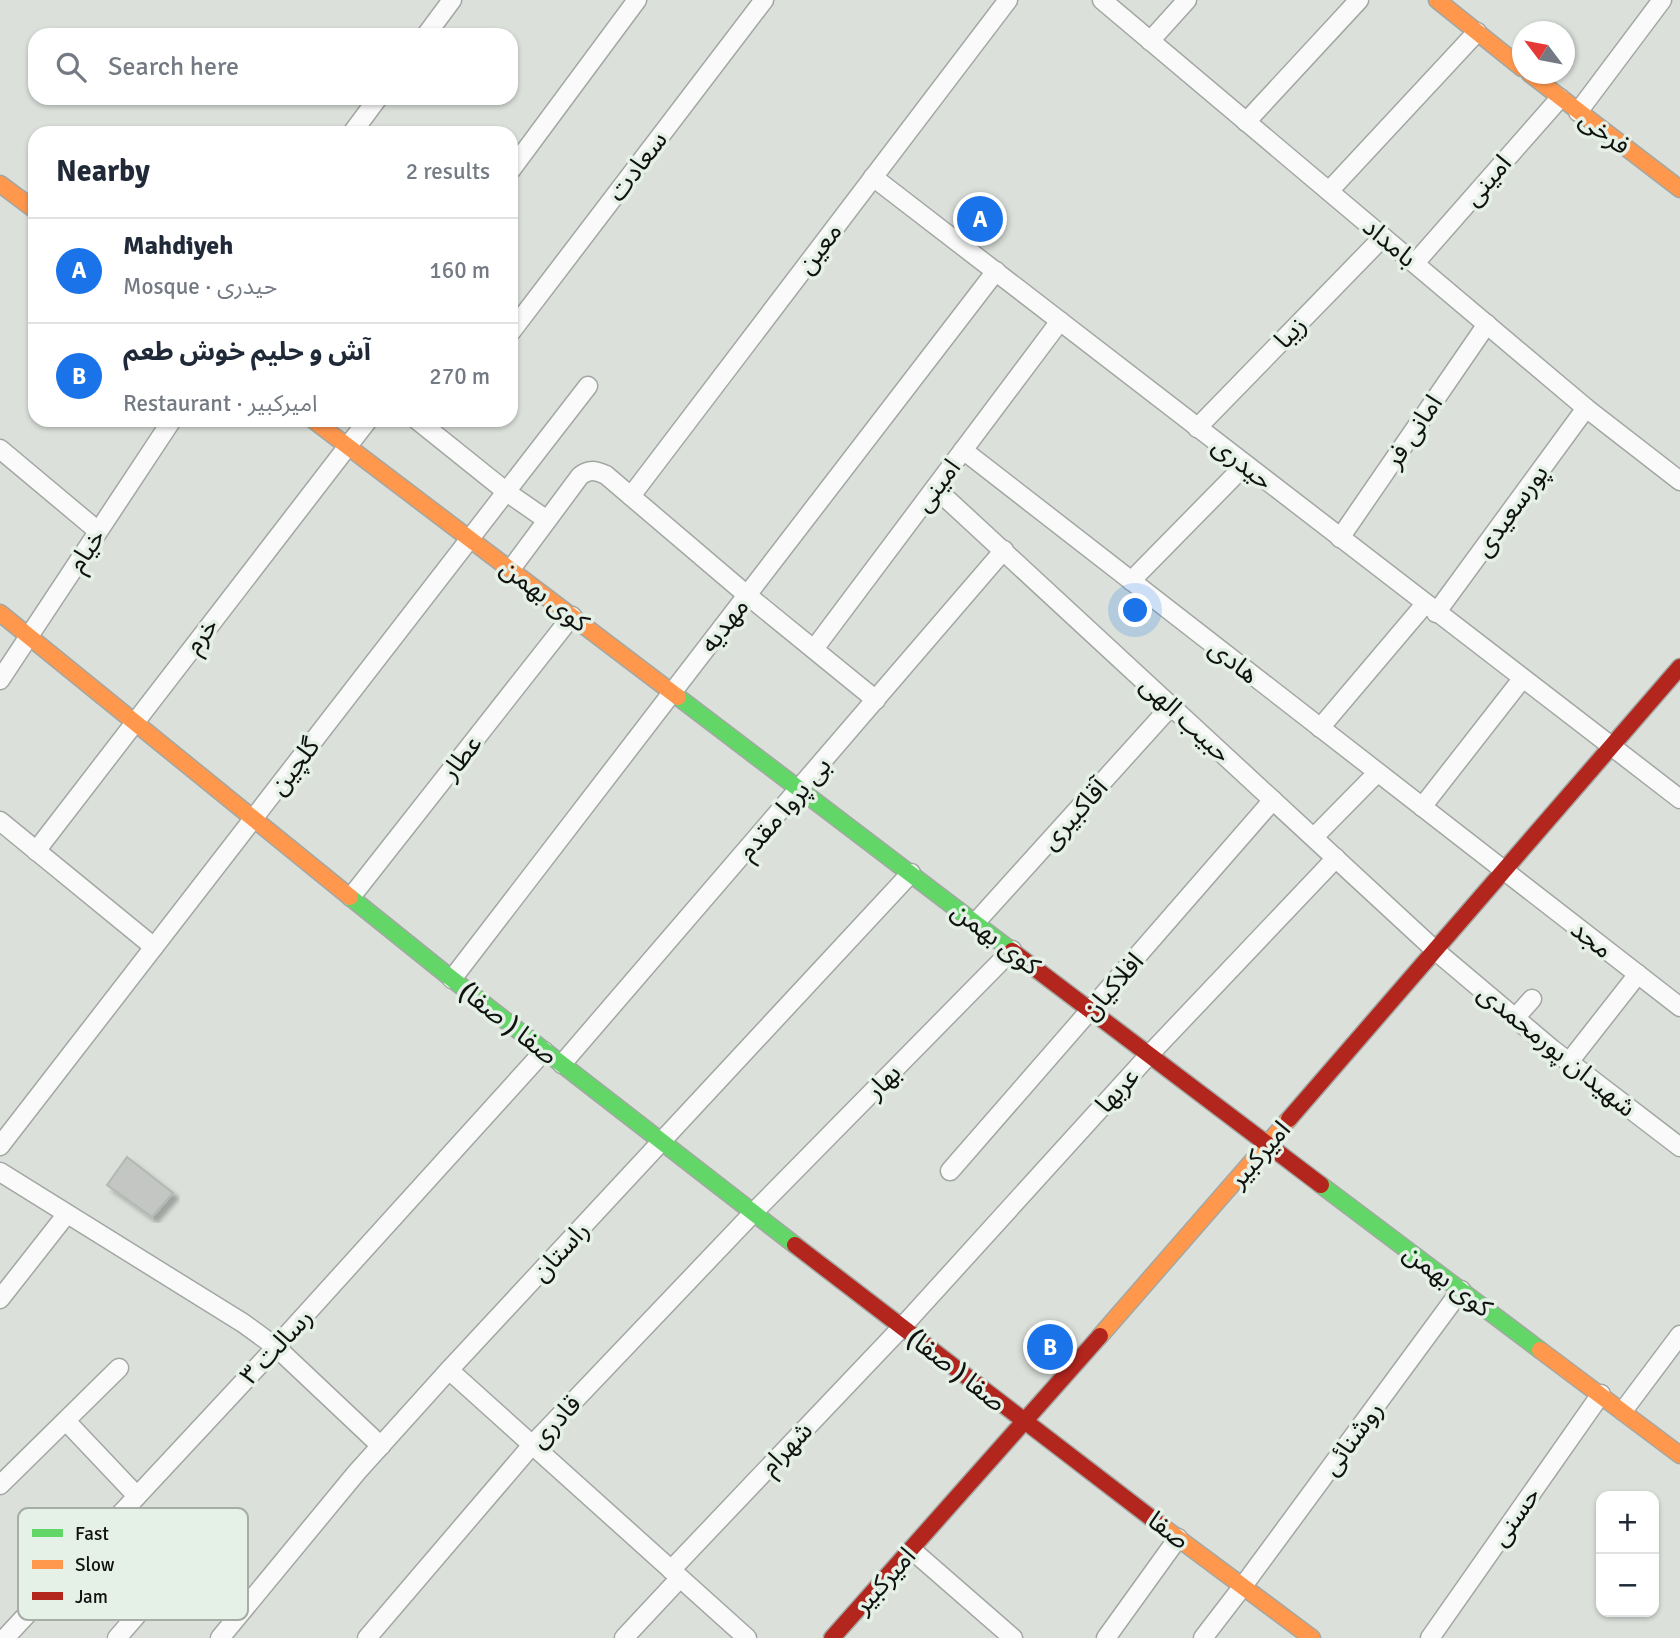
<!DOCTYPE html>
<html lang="en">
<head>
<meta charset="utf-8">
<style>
	:root { --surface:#fff; --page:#f6f6f7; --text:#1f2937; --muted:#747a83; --line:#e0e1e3; --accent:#1a73e8 }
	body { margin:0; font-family:Signika,"Noto Sans Arabic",sans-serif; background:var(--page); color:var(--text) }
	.controls { position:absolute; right:21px; bottom:21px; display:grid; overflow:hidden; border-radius:14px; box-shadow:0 2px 5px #0004 }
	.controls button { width:63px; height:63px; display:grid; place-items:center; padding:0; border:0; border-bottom:2px solid var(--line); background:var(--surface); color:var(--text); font:35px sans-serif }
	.compass { position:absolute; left:1512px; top:21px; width:63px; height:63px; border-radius:50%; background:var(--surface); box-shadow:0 2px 5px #0004; rotate:302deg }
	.you { position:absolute; left:1136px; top:611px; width:24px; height:24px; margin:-18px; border:5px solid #fff; border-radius:50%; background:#1a73e8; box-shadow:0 0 0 10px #1a73e833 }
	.badge { display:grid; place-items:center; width:46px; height:46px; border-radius:50%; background:var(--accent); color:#fff; font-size:23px; font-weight:700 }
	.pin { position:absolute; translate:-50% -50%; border:4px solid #fff; box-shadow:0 2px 7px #0006 }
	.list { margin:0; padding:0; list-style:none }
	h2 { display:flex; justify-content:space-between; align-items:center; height:91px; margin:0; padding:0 28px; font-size:30px }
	h2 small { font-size:23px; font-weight:400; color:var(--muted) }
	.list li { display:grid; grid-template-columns:46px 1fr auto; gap:21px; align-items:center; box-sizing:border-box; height:105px; padding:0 28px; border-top:2px solid var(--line) }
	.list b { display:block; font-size:26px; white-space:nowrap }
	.list p { margin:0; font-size:23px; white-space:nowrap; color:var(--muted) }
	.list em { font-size:23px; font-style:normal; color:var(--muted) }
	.icon { flex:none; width:38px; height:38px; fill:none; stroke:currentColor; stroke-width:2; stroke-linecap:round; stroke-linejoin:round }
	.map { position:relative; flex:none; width:1680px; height:1638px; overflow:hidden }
	.search { position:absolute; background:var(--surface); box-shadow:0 2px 5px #0004; left:28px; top:28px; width:490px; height:77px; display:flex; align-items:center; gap:18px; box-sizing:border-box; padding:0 24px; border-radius:21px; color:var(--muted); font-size:26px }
	.panel { position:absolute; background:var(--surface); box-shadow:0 2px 5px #0004; left:28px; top:126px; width:490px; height:301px; border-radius:21px }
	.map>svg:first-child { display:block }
	.building { fill:#c3c6c3; stroke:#b3b8b4; stroke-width:2; filter:url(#shadow) }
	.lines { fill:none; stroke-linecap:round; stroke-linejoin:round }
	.street-casing { stroke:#a3a7a3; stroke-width:21 }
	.fast-casing { stroke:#a3a7a3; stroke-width:19 }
	.slow-casing { stroke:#a3a7a3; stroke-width:19 }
	.jam-casing { stroke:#a3a7a3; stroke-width:19 }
	.street { stroke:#fafafa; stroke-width:18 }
	.fast { stroke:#63d668; stroke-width:16 }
	.slow { stroke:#ff974d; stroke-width:16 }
	.jam { stroke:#b3261e; stroke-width:16 }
	.labels { text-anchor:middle; stroke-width:7; stroke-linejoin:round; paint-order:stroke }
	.street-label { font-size:26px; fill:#0f120f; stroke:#e5f0e7 }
	.key { fill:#e5f0e7; stroke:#a5ada6; stroke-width:2 }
	.key-label { font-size:19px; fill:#0f120f }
</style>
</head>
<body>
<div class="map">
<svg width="1680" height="1638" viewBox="0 0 1680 1638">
	<defs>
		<filter id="shadow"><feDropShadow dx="5.5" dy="5.5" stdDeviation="2" flood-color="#0004"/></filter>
	</defs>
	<rect width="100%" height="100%" fill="#dbe0db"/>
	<path class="building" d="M127 1157 173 1193 152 1217 107 1185Z"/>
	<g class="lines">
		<defs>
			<g id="street">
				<path d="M1102 0 1586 408 1680 481"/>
				<path d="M426 35 452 0"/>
				<path d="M1150 41 1187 0"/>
				<path d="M1578 112 1662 0"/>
				<path d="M1246 122 1359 0"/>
				<path d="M352 133 378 98"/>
				<path d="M511 170 637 0"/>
				<path d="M873 177 1680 799"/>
				<path d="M1329 191 1477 32"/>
				<path d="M1415 263 1560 98"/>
				<path d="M511 332 764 0"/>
				<path d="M417 420 508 493 547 520"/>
				<path d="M1197 428 1383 237"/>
				<path d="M0 449 98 531"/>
				<path d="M963 450 1680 1007"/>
				<path d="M935 488 1436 951 1552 1049 1680 1147"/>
				<path d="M631 496 1008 0"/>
				<path d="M1340 538 1487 324"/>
				<path d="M511 569 580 476C589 469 595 470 606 475L747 595 876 700"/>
				<path d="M1131 581 1245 465"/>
				<path d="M1436 613 1586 408"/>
				<path d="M814 649 1060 321"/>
				<path d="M0 680 172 420"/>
				<path d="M1320 728 1425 604"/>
				<path d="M1422 807 1522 679"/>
				<path d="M0 821 154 947"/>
				<path d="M1314 837 1377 773"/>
				<path d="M36 851 368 420"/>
				<path d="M351 897 572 616"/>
				<path d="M976 922 1172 705"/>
				<path d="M452 979 996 271"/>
				<path d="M1515 1018 1532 999"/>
				<path d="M1569 1062 1638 974"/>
				<path d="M562 1064 1004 550"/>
				<path d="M0 1146 588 386"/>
				<path d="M950 1171 1273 800"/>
				<path d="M0 1172 243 1323 276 1347 381 1446"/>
				<path d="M0 1299 66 1215"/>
				<path d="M449 1370 747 1638"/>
				<path d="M1623 1411 1680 1335"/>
				<path d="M66 1421 137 1496"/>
				<path d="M0 1485 119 1368"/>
				<path d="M912 1550 1013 1638"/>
				<path d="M671 1570 902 1327 1149 1055 1336 858"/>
				<path d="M5 1638 276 1347 544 1051"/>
				<path d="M117 1638 201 1541"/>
				<path d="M220 1638 357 1472 449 1370 911 873"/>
				<path d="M367 1638 532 1445 754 1212 1012 950"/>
				<path d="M624 1638 680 1578"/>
				<path d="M1106 1638 1178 1538"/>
				<path d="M1203 1638 1243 1586 1461 1290"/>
				<path d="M1430 1638 1601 1394"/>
			</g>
			<g id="fast">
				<path d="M678 697 1012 951"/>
				<path d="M350 897 452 979 795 1245"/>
				<path d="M1321 1185 1540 1350"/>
			</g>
			<g id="slow">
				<path d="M1437 0 1522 68"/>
				<path d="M1530 74 1680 189"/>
				<path d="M0 184 35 210"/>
				<path d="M313 420 678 697"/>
				<path d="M0 613 350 897"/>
				<path d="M1100 1336 1289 1119"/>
				<path d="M1540 1350 1680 1455"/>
				<path d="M1159 1524 1312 1638"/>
			</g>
			<g id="jam">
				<path d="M1012 951 1321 1185"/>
				<path d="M1289 1119 1680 667"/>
				<path d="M795 1245 1159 1524"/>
				<path d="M832 1638 1100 1336"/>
			</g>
		</defs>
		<use href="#street" class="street-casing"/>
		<use href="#fast" class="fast-casing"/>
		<use href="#slow" class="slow-casing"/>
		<use href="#jam" class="jam-casing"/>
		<use href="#street" class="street"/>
		<use href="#fast" class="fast"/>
		<use href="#slow" class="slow"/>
		<use href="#jam" class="jam"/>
	</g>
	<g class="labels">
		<g class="street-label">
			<text transform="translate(1605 132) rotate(37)" y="9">فرخی</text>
			<text transform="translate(637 166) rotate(-53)" y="9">سعادت</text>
			<text transform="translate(1487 180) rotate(-49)" y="9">امینی</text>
			<text transform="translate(1390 242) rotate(40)" y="9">بامداد</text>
			<text transform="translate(819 248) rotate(-53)" y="9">معین</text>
			<text transform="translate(1290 332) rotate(-46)" y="9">زیبا</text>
			<text transform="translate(1413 431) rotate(-56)" y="9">امانی فر</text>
			<text transform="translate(1243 463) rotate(38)" y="9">حیدری</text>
			<text transform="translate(937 485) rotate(-53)" y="9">امینی</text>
			<text transform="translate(1511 510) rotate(-54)" y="9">پورسعیدی</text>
			<text transform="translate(86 550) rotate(-56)" y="9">خیام</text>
			<text transform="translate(545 595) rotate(37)" y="9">کوی بهمن</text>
			<text transform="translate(724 625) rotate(-52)" y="9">مهدیه</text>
			<text transform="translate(201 635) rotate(-52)" y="9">خرم</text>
			<text transform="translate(1234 661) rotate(38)" y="9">هادی</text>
			<text transform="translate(1186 719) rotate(43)" y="9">حبیب الهی</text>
			<text transform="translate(461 757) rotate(-52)" y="9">عطار</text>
			<text transform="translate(294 766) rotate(-52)" y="9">گلچین</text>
			<text transform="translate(784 808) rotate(-49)" y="9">بی پروا مقدم</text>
			<text transform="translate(1074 814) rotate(-48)" y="9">آقاکبیری</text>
			<text transform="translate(996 938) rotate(37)" y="9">کوی بهمن</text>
			<text transform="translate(1592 939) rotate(38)" y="9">مجد</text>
			<text transform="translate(1112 986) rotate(-49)" y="9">افلاکیان</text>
			<text transform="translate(509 1023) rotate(38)" y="9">صفا ( صفا)</text>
			<text transform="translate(1557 1050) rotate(39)" y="9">شهیدان پورمحمدی</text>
			<text transform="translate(883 1081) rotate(-45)" y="9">بهار</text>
			<text transform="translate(1117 1090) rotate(-48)" y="9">عربها</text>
			<text transform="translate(1259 1154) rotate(-49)" y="9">امیرکبیر</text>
			<text transform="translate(560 1251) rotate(-47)" y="9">راستان</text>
			<text transform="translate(1448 1280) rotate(37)" y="9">کوی بهمن</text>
			<text transform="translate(276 1346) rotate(-47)" y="9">رسالت ۳</text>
			<text transform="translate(957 1370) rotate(38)" y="9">صفا ( صفا)</text>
			<text transform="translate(555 1421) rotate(-47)" y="9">قادری</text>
			<text transform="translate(1352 1438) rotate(-54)" y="9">روشنائی</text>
			<text transform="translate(786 1448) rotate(-46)" y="9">شهرام</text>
			<text transform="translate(1515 1516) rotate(-55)" y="9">حسنی</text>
			<text transform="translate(1169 1530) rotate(37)" y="9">صفا</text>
			<text transform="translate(884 1580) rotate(-48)" y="9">امیرکبیر</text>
		</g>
	</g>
	<rect x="18" y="1508" width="230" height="112" rx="10" class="key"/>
	<rect x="32" y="1529" width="31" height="8" fill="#63d668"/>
	<rect x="32" y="1560" width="31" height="9" fill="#ff974d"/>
	<rect x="32" y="1592" width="31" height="8" fill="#b3261e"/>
	<g class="key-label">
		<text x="75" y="1540">Fast</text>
		<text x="75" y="1571">Slow</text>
		<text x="75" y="1603">Jam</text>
	</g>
</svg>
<div class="controls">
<button>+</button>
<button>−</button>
</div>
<svg class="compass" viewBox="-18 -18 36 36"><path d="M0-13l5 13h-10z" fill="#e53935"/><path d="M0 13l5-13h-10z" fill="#747a83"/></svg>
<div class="you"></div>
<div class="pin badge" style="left:980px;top:219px">A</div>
<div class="pin badge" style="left:1050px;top:1347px">B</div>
<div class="search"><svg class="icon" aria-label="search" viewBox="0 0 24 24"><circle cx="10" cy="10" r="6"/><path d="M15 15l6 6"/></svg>Search here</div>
<section class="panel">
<h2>Nearby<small>2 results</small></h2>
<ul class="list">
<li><span class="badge">A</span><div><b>Mahdiyeh</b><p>Mosque · حیدری</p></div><em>160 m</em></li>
<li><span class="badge">B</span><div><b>آش و حلیم خوش طعم</b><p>Restaurant · امیرکبیر</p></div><em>270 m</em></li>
</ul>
</section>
</div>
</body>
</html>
